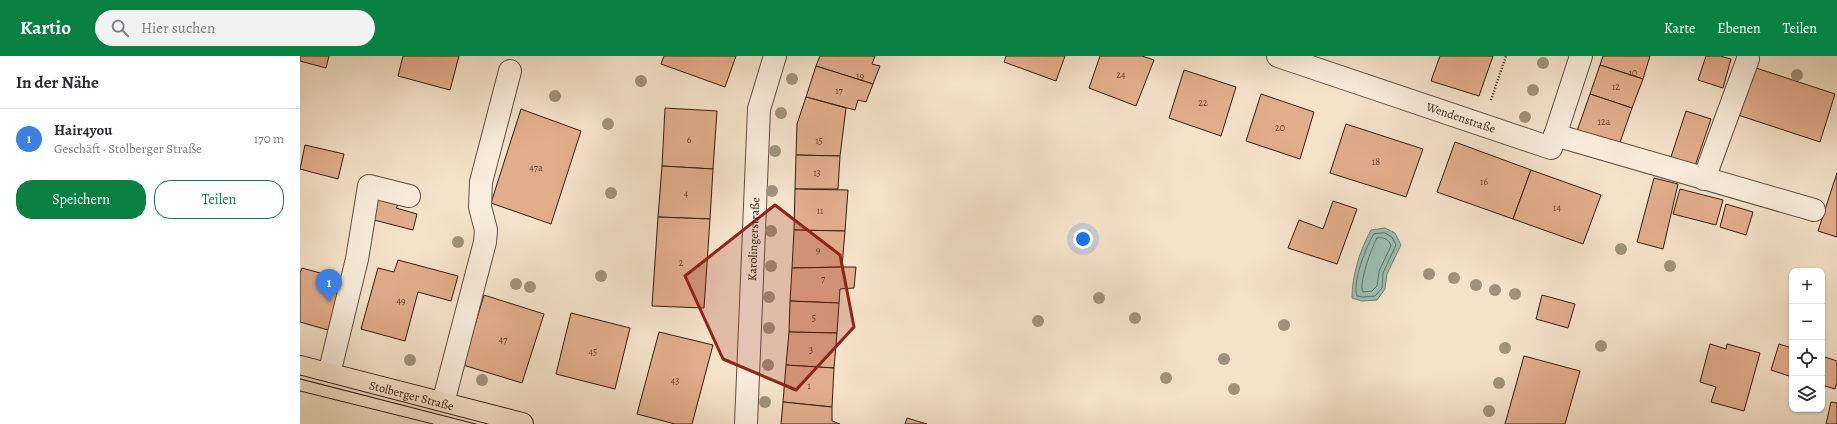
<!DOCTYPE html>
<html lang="de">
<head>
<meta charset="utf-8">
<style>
	:root { --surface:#fff; --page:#f2f2f3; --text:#2b2b33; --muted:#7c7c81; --line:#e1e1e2; --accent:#0b8043 }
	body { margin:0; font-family:Alegreya,serif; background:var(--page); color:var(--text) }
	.controls { position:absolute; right:12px; bottom:12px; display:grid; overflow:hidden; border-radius:8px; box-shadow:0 1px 3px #0004 }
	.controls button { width:36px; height:36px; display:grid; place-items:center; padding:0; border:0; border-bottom:1px solid var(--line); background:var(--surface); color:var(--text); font:20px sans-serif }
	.you { position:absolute; left:783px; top:183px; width:14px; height:14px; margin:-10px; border:3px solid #fff; border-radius:50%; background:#1a73e8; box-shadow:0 0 0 6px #1a73e833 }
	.badge { display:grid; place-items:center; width:26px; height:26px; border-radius:50%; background:var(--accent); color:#fff; font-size:13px; font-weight:700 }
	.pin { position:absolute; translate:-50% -33px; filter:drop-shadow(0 1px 2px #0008) }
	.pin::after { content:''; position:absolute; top:21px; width:14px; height:12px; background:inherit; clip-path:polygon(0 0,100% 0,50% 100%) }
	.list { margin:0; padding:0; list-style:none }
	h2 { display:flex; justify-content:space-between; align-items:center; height:52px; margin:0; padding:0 16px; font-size:17px }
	h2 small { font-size:13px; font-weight:400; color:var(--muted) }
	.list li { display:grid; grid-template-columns:26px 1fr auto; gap:12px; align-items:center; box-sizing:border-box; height:60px; padding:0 16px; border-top:1px solid var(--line) }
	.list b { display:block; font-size:15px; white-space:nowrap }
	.list p { margin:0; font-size:13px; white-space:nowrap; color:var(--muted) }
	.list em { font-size:13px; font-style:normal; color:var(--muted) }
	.actions { display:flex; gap:8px; padding:12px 16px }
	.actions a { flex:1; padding:9px 0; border:1px solid var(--accent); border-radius:16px; text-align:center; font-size:14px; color:var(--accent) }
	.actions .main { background:var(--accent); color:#fff }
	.icon { flex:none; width:22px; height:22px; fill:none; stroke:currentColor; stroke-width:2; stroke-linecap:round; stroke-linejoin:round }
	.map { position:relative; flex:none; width:1537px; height:368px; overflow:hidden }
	header { display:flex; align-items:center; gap:24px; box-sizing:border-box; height:56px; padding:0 20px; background:var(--accent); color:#fff }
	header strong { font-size:19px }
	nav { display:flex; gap:22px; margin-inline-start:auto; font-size:14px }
	.search { width:280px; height:36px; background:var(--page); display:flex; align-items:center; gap:10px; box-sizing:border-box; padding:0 14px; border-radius:22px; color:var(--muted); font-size:15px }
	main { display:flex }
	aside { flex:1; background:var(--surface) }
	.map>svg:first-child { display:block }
	.water { fill:#9cbeb2; stroke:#717e73 }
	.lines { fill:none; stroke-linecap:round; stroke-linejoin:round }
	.shore { stroke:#666e64; stroke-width:1 }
	.building { fill:#e2ad8b; stroke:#311e15 }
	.minor-casing { stroke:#624f42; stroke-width:24 }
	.major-casing { stroke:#311e15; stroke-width:24 }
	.path { stroke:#311e15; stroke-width:2.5; stroke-dasharray:1 2; stroke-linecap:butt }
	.minor { stroke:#f8ecdc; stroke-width:22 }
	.major { stroke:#f4e2c9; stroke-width:22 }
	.tram { stroke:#311e15; stroke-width:1 }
	.tree { fill:#9f927c }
	.marked { fill:#8f2418; fill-opacity:0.2; stroke:#8f2418; stroke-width:3; stroke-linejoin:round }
	.labels { text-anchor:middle; stroke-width:3; stroke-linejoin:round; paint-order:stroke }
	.number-label { font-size:10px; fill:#5d4232 }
	.street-label { font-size:12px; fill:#311e15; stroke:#f8ecdc }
</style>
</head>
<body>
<header>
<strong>Kartio</strong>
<div class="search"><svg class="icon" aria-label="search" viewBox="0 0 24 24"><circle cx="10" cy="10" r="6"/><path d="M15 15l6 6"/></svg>Hier suchen</div>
<nav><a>Karte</a><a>Ebenen</a><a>Teilen</a></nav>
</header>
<main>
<aside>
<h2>In der Nähe<small></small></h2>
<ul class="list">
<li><span class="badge" style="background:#3f7fe0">1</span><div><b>Hair4you</b><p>Geschäft · Stolberger Straße</p></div><em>170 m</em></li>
</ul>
<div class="actions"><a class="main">Speichern</a><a>Teilen</a></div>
</aside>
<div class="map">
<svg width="1537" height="368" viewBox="0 0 1537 368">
	<rect width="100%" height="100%" fill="#f4e2c9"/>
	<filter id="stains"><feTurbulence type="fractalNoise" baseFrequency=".005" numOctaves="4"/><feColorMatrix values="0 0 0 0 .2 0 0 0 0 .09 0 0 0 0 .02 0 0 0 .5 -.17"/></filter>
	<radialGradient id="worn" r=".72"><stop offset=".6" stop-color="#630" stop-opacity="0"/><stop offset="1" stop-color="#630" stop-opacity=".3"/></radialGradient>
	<path class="water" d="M1085 172 1095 177 1101 189 1087 218 1085 233 1077 244 1062 245 1052 242C1052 219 1060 194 1071 174Z"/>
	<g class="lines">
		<g class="shore">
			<path d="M1085 177 1092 181 1096 189 1083 217 1082 232 1075 240 1063 241 1057 240C1052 227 1066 190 1074 178Z"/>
			<path d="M1077 182C1084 181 1089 183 1091 190L1079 215 1077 230 1072 235 1063 236C1058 229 1072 190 1077 182Z"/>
		</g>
	</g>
	<g class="building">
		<path d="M0 0H29L26 12 0 5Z"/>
		<path d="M103 0H159L150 34 98 20Z"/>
		<path d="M364 0H436L425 31 361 8Z"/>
		<path d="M520 0H575L572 8 580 10 573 28 516 10Z"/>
		<path d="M706 0H765L756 25 704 6Z"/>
		<path d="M800 0H842L854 4 836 50 789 32Z"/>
		<path d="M1140 0H1193L1179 40 1131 25Z"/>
		<path d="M1303 0H1350L1343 23 1300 9Z"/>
		<path d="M1406 0H1420L1431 3 1423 32 1398 24Z"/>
		<path d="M1300 9 1343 23 1332 52 1290 38Z"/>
		<path d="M516 10 573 28 566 46 558 44 555 54 506 41Z"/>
		<path d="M1453 11 1535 38 1520 86 1438 59Z"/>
		<path d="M884 14 936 31 921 80 869 62Z"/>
		<path d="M961 38 1014 56 1000 103 946 85Z"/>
		<path d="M1290 38 1332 52 1318 92 1276 78Z"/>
		<path d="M506 41 546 52 540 100 496 99 497 68Z"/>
		<path d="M365 52 417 55 413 113 362 110Z"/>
		<path d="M221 53 281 75 251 168 191 147Z"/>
		<path d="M1386 55 1411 63 1394 113 1370 104Z"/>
		<path d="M1046 68 1123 93 1106 141 1030 117Z"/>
		<path d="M1155 86 1231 114 1213 163 1137 136Z"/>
		<path d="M5 89 44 98 38 123 0 113Z"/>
		<path d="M496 99 540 100 538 133H495Z"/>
		<path d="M362 110 413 113 410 163 358 161Z"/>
		<path d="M1231 114 1301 139 1283 188 1213 163Z"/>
		<path d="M1537 117V181L1518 175Z"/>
		<path d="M1354 122 1378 128 1363 193 1337 186Z"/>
		<path d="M495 133 548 134 545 175 494 174Z"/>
		<path d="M1380 133 1423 144 1416 169 1373 158Z"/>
		<path d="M75 143 98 149 96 152 117 158 113 174 70 163Z"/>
		<path d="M1033 145 1057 153 1037 208 988 192 999 164 1023 173Z"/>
		<path d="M1426 148 1453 156 1446 179 1420 171Z"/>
		<path d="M358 161 410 163 404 252 352 250Z"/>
		<path d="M494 174 545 175 542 211 492 212Z"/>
		<path d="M98 204 158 220 151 245 118 236 105 285 61 273 78 212 94 216Z"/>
		<path d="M542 211H556L554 232 540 233 539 247 490 245 492 212Z"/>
		<path d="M2 212 42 223 28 274 0 266V217Z"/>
		<path d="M184 239 244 258 222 327 163 309Z"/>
		<path d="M1242 239 1275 248 1268 272 1236 263Z"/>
		<path d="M490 245 539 247 537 277 489 276Z"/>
		<path d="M271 257 330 272 315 333 256 318Z"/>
		<path d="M359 276 413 289 392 368H375L337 358Z"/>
		<path d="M489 276 537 277 534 312 486 309Z"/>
		<path d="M1410 288 1426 293 1427 288 1460 297 1444 355 1411 346 1416 331 1400 326Z"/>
		<path d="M1479 288 1492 292V321L1471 314Z"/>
		<path d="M1224 300 1280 315 1265 368H1205Z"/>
		<path d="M1522 300 1537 305V326L1535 333 1522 329Z"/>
		<path d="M486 309 534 312 532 351 483 346Z"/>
		<path d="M483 346 532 351V365L540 368H481Z"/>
		<path d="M1531 346 1537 347V368H1526Z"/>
		<path d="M607 362 627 368H605Z"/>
	</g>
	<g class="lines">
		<defs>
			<g id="minor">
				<path id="s1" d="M978 0 1251 92 1281 0"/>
				<path d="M1255 79 1514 154"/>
				<path d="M1404 123 1448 3"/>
				<path d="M29 318 57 203 69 130 109 140"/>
				<path d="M143 347 185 186 186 174 180 151 181 126 210 15"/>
				<path id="s2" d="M446 368 459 53 475 0"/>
			</g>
			<g id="major">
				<path id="s3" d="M0 311 222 368"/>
			</g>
		</defs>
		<use href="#minor" class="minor-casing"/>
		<use href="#major" class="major-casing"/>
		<path class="path" d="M1191 44 1206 0"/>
		<use href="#minor" class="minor"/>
		<use href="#major" class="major"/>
		<g class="tram">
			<path d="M0 319 188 368"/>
			<path d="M0 335 133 368"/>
		</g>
	</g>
	<g class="tree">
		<circle cx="1243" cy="7" r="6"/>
		<circle cx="1497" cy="19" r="6"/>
		<circle cx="492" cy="23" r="6"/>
		<circle cx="341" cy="25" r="6"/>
		<circle cx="1233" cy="34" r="6"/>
		<circle cx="255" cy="40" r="6"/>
		<circle cx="481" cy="57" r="6"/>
		<circle cx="1225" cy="61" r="6"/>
		<circle cx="308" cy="68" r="6"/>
		<circle cx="475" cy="95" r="6"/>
		<circle cx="472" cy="135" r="6"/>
		<circle cx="311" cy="137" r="6"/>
		<circle cx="471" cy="175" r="6"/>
		<circle cx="158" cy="186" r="6"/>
		<circle cx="1321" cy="193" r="6"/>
		<circle cx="471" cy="210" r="6"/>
		<circle cx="1370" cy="210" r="6"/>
		<circle cx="1129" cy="218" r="6"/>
		<circle cx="301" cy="220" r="6"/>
		<circle cx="1154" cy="222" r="6"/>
		<circle cx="216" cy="228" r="6"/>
		<circle cx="1176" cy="229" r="6"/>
		<circle cx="230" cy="231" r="6"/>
		<circle cx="1195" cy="234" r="6"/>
		<circle cx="1215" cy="238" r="6"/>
		<circle cx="469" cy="241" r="6"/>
		<circle cx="799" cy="242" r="6"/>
		<circle cx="835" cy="262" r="6"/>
		<circle cx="738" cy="265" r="6"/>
		<circle cx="984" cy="269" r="6"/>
		<circle cx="469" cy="272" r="6"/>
		<circle cx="1301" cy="290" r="6"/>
		<circle cx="1205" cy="292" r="6"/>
		<circle cx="924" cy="303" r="6"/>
		<circle cx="110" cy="304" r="6"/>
		<circle cx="468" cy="309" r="6"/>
		<circle cx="866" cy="322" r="6"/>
		<circle cx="182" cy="324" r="6"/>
		<circle cx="1199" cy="327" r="6"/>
		<circle cx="934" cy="333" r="6"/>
		<circle cx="465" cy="346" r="6"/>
		<circle cx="1189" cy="355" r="6"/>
	</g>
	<path class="marked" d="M475 149 540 199 554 271 496 334 423 303 385 220Z"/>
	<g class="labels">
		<g class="number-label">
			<text x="1333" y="20">10</text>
			<text x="821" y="22">24</text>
			<text x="560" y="23">19</text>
			<text x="1316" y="34">12</text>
			<text x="539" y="38">17</text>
			<text x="903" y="50">22</text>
			<text x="1304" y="69">12a</text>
			<text x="980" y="75">20</text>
			<text x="389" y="87">6</text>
			<text x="519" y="88">15</text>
			<text x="1076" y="109">18</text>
			<text x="236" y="115">47a</text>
			<text x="517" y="120">13</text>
			<text x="1184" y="129">16</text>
			<text x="386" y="141">4</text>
			<text x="1257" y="155">14</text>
			<text x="520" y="158">11</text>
			<text x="518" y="197">9</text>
			<text x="381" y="210">2</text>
			<text x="523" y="226">7</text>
			<text x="101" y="248">49</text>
			<text x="514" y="265">5</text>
			<text x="203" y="287">47</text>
			<text x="511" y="297">3</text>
			<text x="293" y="299">45</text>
			<text x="375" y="328">43</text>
			<text x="509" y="333">1</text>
		</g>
		<g class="street-label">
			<text dy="4" stroke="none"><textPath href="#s1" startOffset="193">Wendenstraße</textPath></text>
			<text dy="4" stroke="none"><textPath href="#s2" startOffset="185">Karolingerstraße</textPath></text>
			<text dy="4" stroke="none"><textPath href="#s3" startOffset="115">Stolberger Straße</textPath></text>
		</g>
	</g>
	<rect width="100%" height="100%" filter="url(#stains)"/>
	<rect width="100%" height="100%" fill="url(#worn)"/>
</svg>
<div class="controls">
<button>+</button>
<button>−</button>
<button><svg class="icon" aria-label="locate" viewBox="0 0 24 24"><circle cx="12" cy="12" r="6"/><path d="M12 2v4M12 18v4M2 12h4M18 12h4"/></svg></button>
<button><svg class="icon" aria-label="layers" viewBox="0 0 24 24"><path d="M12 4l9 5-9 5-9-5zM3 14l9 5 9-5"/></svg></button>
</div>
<div class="you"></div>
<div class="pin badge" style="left:29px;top:246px;background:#3f7fe0">1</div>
</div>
</main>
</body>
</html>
